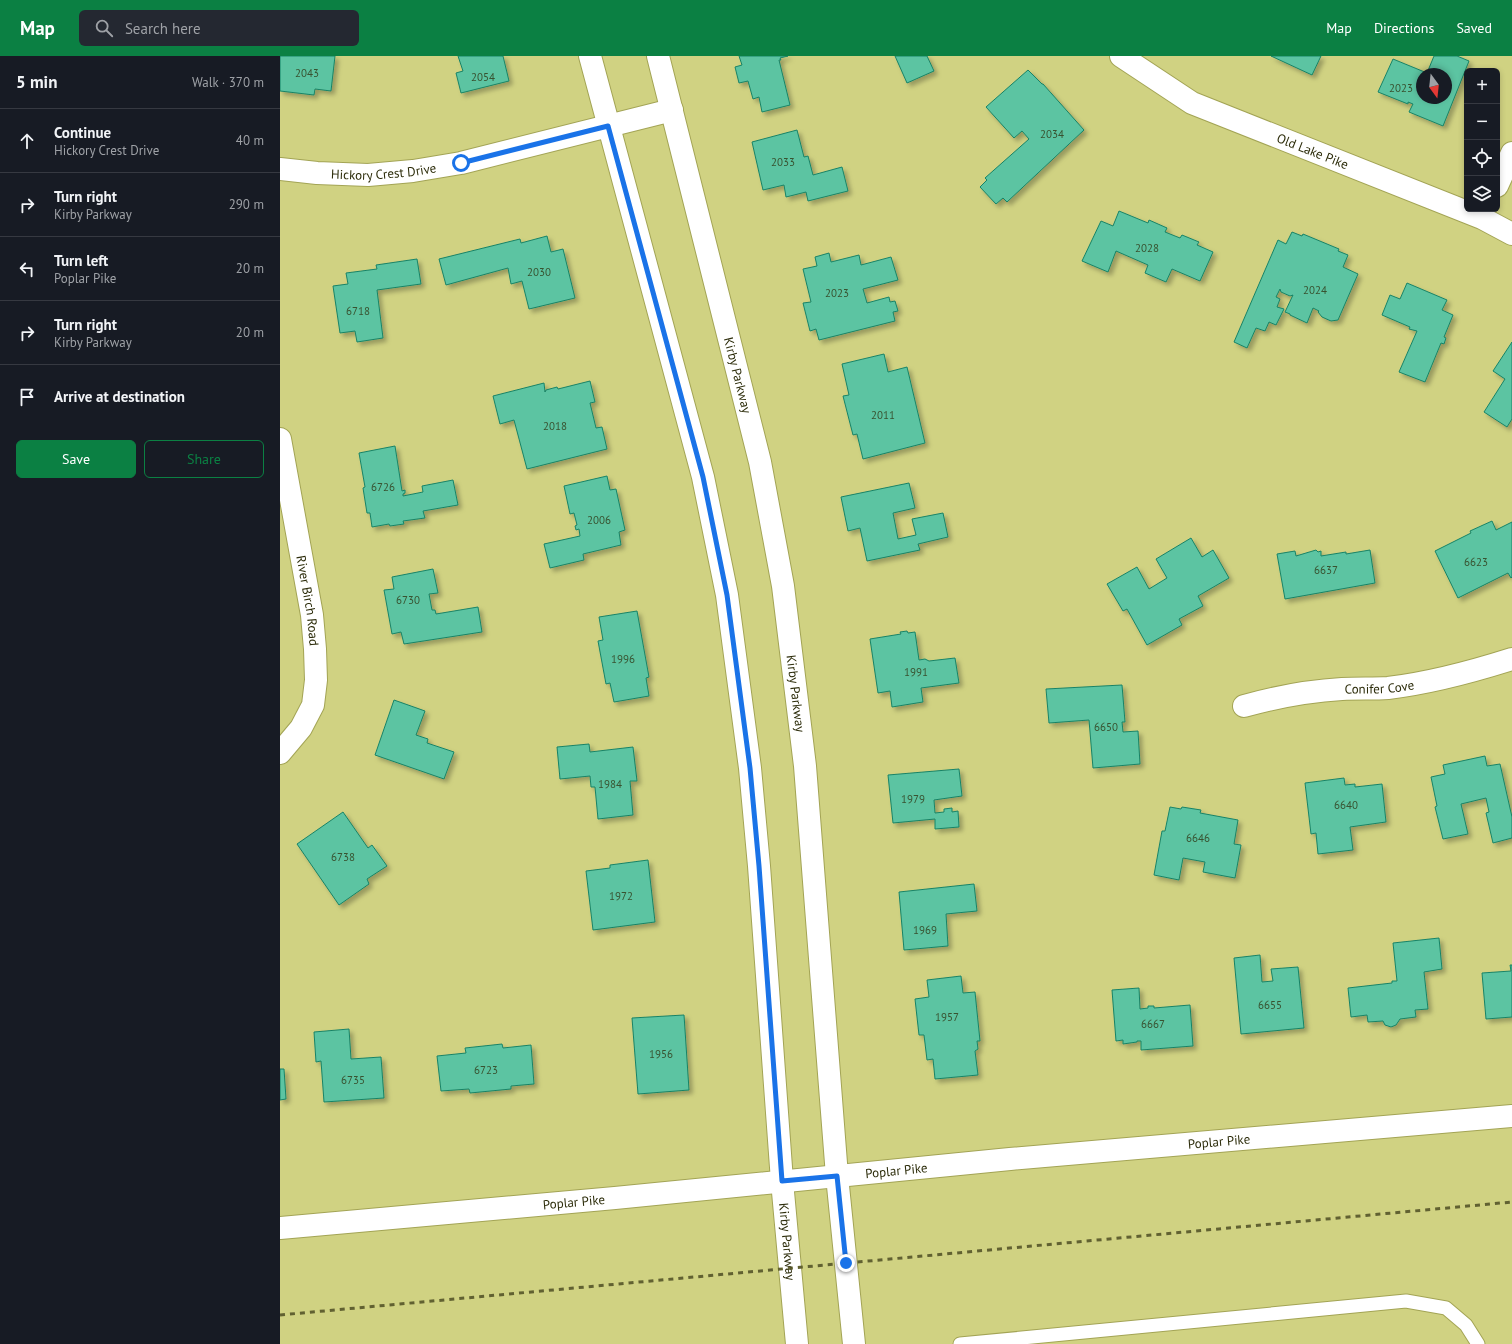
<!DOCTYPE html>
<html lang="en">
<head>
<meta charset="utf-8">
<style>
	:root { --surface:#171b24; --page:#242831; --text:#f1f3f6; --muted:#9ea1a6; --line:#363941; --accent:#0b8043 }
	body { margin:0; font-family:"PT Sans",sans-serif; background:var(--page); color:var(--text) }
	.controls { position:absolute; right:12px; top:12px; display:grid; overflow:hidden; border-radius:6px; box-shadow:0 2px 6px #0003 }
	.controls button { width:36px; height:36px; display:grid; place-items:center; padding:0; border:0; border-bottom:1px solid var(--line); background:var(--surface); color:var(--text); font:20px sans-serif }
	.compass { position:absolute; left:1136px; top:12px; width:36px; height:36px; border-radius:50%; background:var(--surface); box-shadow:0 2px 6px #0003; rotate:165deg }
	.stop { position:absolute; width:12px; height:12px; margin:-9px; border:3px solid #1a73e8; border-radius:50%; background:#fff }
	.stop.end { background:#1a73e8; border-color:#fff; box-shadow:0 1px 4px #0008 }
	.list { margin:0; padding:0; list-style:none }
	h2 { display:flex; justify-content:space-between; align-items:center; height:52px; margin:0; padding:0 16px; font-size:17px }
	h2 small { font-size:13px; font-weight:400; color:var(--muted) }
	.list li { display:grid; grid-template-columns:26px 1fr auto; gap:12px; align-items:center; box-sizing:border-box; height:64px; padding:0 16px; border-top:1px solid var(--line) }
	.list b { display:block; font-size:15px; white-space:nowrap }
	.list p { margin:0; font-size:13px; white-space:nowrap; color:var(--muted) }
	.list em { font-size:13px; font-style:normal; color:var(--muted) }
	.actions { display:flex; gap:8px; padding:12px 16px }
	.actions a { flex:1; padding:9px 0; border:1px solid var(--accent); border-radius:6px; text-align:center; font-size:14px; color:var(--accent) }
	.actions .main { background:var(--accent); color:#fff }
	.icon { flex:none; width:22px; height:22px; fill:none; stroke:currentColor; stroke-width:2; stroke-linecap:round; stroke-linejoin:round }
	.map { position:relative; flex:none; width:1232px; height:1288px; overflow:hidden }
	header { display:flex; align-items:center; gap:24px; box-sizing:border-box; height:56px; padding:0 20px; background:var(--accent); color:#fff }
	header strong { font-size:19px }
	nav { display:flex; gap:22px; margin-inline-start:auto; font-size:14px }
	.search { width:280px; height:36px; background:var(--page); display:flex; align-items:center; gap:10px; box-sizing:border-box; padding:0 14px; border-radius:6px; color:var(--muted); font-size:15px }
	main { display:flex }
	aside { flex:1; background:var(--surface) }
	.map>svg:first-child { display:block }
	.building { fill:#5bc4a2; stroke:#188367; fill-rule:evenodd; filter:url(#shadow) }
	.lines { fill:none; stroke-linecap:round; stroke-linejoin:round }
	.lane-casing { stroke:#a3a455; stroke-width:15 }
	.street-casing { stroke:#a3a455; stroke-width:24 }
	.secondary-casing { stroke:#a3a455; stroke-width:24 }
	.lane { stroke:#fff; stroke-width:13 }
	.street { stroke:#fff; stroke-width:22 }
	.secondary { stroke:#fff; stroke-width:22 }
	.rail { stroke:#616131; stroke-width:3; stroke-dasharray:5 5; stroke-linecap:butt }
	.route { stroke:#1a73e8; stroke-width:5 }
	.labels { text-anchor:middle; stroke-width:3; stroke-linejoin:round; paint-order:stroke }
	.number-label { font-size:11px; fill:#385230 }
	.street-label { font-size:13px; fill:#2c2c0a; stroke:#dddf8f }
</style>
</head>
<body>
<header>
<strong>Map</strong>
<div class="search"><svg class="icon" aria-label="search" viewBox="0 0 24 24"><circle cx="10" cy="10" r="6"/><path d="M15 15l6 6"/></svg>Search here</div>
<nav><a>Map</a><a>Directions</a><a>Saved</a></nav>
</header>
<main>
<aside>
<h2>5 min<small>Walk · 370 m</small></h2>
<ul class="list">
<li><svg class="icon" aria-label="ahead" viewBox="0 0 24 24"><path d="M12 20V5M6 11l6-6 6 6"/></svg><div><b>Continue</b><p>Hickory Crest Drive</p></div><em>40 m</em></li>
<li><svg class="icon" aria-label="right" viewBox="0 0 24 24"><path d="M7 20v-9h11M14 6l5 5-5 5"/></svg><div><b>Turn right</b><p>Kirby Parkway</p></div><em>290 m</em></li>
<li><svg class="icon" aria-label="left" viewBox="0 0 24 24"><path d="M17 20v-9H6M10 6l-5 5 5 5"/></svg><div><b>Turn left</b><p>Poplar Pike</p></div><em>20 m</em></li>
<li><svg class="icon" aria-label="right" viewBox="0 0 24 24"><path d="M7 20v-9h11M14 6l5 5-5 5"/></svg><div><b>Turn right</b><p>Kirby Parkway</p></div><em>20 m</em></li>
<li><svg class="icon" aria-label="arrive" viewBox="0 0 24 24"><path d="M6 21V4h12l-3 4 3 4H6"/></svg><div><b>Arrive at destination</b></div></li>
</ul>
<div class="actions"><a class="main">Save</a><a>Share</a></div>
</aside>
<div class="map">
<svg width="1232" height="1288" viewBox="0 0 1232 1288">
	<defs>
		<filter id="shadow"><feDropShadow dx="3.5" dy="3.5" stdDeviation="2" flood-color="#0004"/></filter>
	</defs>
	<rect width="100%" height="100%" fill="#d0d282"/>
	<g class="building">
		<path d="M0 0H55L51 35 35 33 34 39 0 35Z"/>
		<path d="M178 0H223L229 25 181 37 176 17 183 15Z"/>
		<path d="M459 0H508L500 2 501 4H499L510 49 482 56 479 41 473 43 468 25 459 27 455 11 462 9Z"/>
		<path d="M615 0H647L654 15 627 27Z"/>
		<path d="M991 0H1041L1032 19Z"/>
		<path d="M1154 0H1177L1189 5 1163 70 1129 56 1133 48 1128 46V48L1098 36 1113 3 1147 17ZM1142 18H1166V42H1142Z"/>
		<path d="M748 14 762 28H763L804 74 727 146 723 142 716 148 700 131 707 124 705 122 749 83 742 75 734 82 706 51Z"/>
		<path d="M517 74 524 101 528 100 533 119 562 111 568 135 528 145 526 136 506 141 504 129 483 134 472 86Z"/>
		<path d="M839 155 868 167 869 164 887 172 885 176 900 182 902 179 919 186 917 189 933 196 920 225 892 213 886 226 865 217 868 209 836 195 828 216 802 205 821 165 833 170Z"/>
		<path d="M1012 176 1022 180 1023 178 1059 193 1058 195 1068 199 1063 211 1078 218 1058 264 1051 265 1042 261 1038 256 1039 255 1033 252 1027 267 1010 259V258L1005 256 1013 239 1010 240 1001 236 1000 233 996 241 1000 243 997 251 1004 253 996 269 989 266 985 275 976 272 967 292 954 286 998 184 1006 188Z"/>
		<path d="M267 180 271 196 283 193 295 242 249 253 242 225 231 228 228 212 166 229 159 203 240 183 241 187Z"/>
		<path d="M549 197 551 206 579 199 581 209 611 201 618 224 583 233 587 247 609 241 610 246 615 245 618 255 613 256 615 265 539 284 536 273 530 275 523 247 531 246 523 213 537 210 535 201Z"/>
		<path d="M137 203 141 228 97 234 103 282 77 286 75 275 60 277 53 230 68 228 66 217 97 213 96 209Z"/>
		<path d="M1127 227 1167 244 1162 254 1173 259 1164 281 1166 282 1164 288 1161 287 1145 326 1119 316 1137 275 1129 273 1130 271 1102 259 1110 239 1120 243Z"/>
		<path d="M1232 286V363L1227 371 1204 356 1225 323 1213 315Z"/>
		<path d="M604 298 608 316 627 311 645 387 583 403 577 378 573 379 563 340 569 339 562 308Z"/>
		<path d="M310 325 315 346 310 347 316 372 322 371 327 393 247 413 234 364 220 368 213 340 264 327 265 336 266 334 277 331 278 333Z"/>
		<path d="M115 390 122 435 125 434V437L123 438V440L143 436 142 430 173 424 178 449 143 455 145 462 123 465 124 468 110 470 109 468 92 471 90 457H87L83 432 85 431 79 397Z"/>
		<path d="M327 420 330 434 336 433 345 474 339 476 341 489 303 498 304 504 270 512 264 488 300 480 299 473 296 474 295 470 297 469 294 457 290 458 284 430Z"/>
		<path d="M629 427 635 452 613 457 618 483 636 479 632 463 663 457 668 481 638 488 640 494 587 505 580 472 568 475 561 441Z"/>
		<path d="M1212 465 1216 474 1232 466V521L1231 522 1228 517 1178 542 1155 495 1191 477 1190 475Z"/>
		<path d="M911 482 922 501 933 494 949 522 918 540 923 550 899 563 902 569 867 589 847 553 843 555 827 528 857 511 869 533 887 522 876 503Z"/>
		<path d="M1036 494 1038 496 1041 495V500L1066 496V498L1090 494 1095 527 1005 543 997 498 1015 495 1016 500Z"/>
		<path d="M153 513 158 537 149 538 152 554H155L156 558 198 551 202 576 124 588 121 576 112 578 104 534 114 533 112 521Z"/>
		<path d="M357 555 369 621 366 622 369 640 334 646 330 627 326 628 318 585 323 584 319 561Z"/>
		<path d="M627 575 628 577 635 576 639 604 645 603 649 605 675 602 679 627 641 632 643 646 612 651 610 635 598 637 590 583 621 578 620 576Z"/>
		<path d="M842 629 845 666H842L843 676 858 675 860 708 813 712 809 664 769 667 766 633Z"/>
		<path d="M114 644 145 655 136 679 148 683 147 687 174 696 164 723 95 699Z"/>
		<path d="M309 688 310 696 353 691 357 725H350L353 759 318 763 315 731H311L310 720 280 723 277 691Z"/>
		<path d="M1205 700 1207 710 1220 708 1232 761V782L1213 787 1206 757 1209 756 1206 742 1181 748 1188 778 1163 783 1155 751 1157 750 1151 721 1165 718 1163 709Z"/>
		<path d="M679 713 682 740 654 744 655 757 664 756V753L672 752V756L678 755 679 771 655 773V763L613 767 608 719Z"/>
		<path d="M1064 722 1065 729 1075 728V731L1102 728 1106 766 1070 771 1073 794 1038 798 1036 777 1031 778 1025 727Z"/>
		<path d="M890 751 901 753 902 751 921 754 920 757 958 764 954 788 961 789 955 822 923 816 925 806 903 802 899 824 874 819 882 775H885Z"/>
		<path d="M63 756 88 792 92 789 107 810 87 823 89 828 59 849 17 788Z"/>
		<path d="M368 804 375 866 313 874 306 815 330 812V809Z"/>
		<path d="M694 828 697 855 666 858 668 890 624 894 619 836Z"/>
		<path d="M1159 882 1162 913 1144 916 1148 953 1135 954 1136 961 1120 963 1116 969 1111 971 1105 969 1103 965 1088 966 1087 959 1071 961 1068 932 1112 927V925H1117L1113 887Z"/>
		<path d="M980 899 982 926 993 925 991 913 1018 911 1024 972 961 978 954 902Z"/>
		<path d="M1230 909H1232V961L1206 963 1202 917 1231 915Z"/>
		<path d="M681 920 683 937 695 936 700 985H697L698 993 695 995 698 1019 655 1023 653 1003 647 1004 644 979H639L635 943 649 941 647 924Z"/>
		<path d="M859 932 860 953 868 952V950H874V952L910 949 913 990 861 994V985H857V986L843 988V984L836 985 832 934Z"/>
		<path d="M404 959 409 1034 358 1038 352 962Z"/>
		<path d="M69 973 71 1003 101 1001 104 1042 44 1046 41 1005 36 1006 34 976Z"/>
		<path d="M222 988 223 992 251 989 254 1028 231 1030V1033L190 1037 189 1033 161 1035 157 1000 186 997 185 992Z"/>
		<path d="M0 1013H4L6 1043 0 1044Z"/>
	</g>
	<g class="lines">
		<defs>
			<path id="lane" d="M680 1288 1126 1245 1166 1252 1186 1269 1198 1288"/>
			<g id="street">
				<path id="s1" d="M841 0 912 47 1202 162 1232 178"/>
				<path id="s2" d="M0 113 37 117 88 119 133 115 181 107 392 54"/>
				<path d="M1217 130 1232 97"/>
				<path id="s3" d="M0 383 32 559 35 593 36 624 33 649 21 672 0 697"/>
				<path id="s4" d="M964 650C996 641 1029 635 1062 633 1078 632 1093 633 1108 632 1151 627 1191 616 1232 603"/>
			</g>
			<g id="secondary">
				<path id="s5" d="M310 0 423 421 447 539 470 712 479 810 502 1125 517 1288"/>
				<path id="s6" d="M378 0 480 406 503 530 525 710 557 1120 574 1288"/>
				<path id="s7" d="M0 1172 335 1142 730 1103 1232 1060"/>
			</g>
		</defs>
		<use href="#lane" class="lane-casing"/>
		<use href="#street" class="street-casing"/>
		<use href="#secondary" class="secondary-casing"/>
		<use href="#lane" class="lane"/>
		<use href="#street" class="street"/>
		<use href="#secondary" class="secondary"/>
		<path class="rail" d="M0 1259 1232 1146"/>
	</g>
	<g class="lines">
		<path class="route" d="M181 107 328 70 423 421 447 539 470 712 479 810 502 1125 557 1120 566 1207"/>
	</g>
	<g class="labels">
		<g class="number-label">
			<text x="27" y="21">2043</text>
			<text x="203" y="25">2054</text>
			<text x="1121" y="36">2023</text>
			<text x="772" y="82">2034</text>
			<text x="503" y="110">2033</text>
			<text x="867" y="196">2028</text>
			<text x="259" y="220">2030</text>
			<text x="1035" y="238">2024</text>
			<text x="557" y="241">2023</text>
			<text x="78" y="259">6718</text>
			<text x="603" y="363">2011</text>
			<text x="275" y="374">2018</text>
			<text x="103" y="435">6726</text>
			<text x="319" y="468">2006</text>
			<text x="1196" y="510">6623</text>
			<text x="1046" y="518">6637</text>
			<text x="128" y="548">6730</text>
			<text x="343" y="607">1996</text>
			<text x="636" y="620">1991</text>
			<text x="826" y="675">6650</text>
			<text x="330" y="732">1984</text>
			<text x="633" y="747">1979</text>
			<text x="1066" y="753">6640</text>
			<text x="918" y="786">6646</text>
			<text x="63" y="805">6738</text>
			<text x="341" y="844">1972</text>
			<text x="645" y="878">1969</text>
			<text x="990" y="953">6655</text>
			<text x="667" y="965">1957</text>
			<text x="873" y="972">6667</text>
			<text x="381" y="1002">1956</text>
			<text x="206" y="1018">6723</text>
			<text x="73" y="1028">6735</text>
		</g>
		<g class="street-label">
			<text dy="5" stroke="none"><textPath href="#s1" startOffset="215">Old Lake Pike</textPath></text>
			<text dy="5" stroke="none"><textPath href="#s2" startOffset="104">Hickory Crest Drive</textPath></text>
			<text dy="5" stroke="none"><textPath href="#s6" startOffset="329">Kirby Parkway</textPath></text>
			<text dy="5" stroke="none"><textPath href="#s3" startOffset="164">River Birch Road</textPath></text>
			<text dy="5" stroke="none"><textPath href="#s4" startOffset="137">Conifer Cove</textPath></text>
			<text dy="5" stroke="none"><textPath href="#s6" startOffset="653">Kirby Parkway</textPath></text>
			<text dy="5" stroke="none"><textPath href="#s7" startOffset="943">Poplar Pike</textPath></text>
			<text dy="5" stroke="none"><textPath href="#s7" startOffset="619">Poplar Pike</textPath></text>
			<text dy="5" stroke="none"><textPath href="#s7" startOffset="295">Poplar Pike</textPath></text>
			<text dy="5" stroke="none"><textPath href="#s5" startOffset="1206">Kirby Parkway</textPath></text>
		</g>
	</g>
</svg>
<div class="controls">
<button>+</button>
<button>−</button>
<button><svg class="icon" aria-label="locate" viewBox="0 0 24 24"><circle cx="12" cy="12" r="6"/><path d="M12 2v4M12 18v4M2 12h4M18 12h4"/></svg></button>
<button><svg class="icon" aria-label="layers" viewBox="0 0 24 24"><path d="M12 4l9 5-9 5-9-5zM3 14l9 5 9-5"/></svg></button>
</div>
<svg class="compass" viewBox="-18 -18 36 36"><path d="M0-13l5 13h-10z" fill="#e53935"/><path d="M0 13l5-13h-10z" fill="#9ea1a6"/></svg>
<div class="stop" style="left:181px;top:107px"></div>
<div class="stop end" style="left:566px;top:1207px"></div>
</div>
</main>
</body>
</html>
